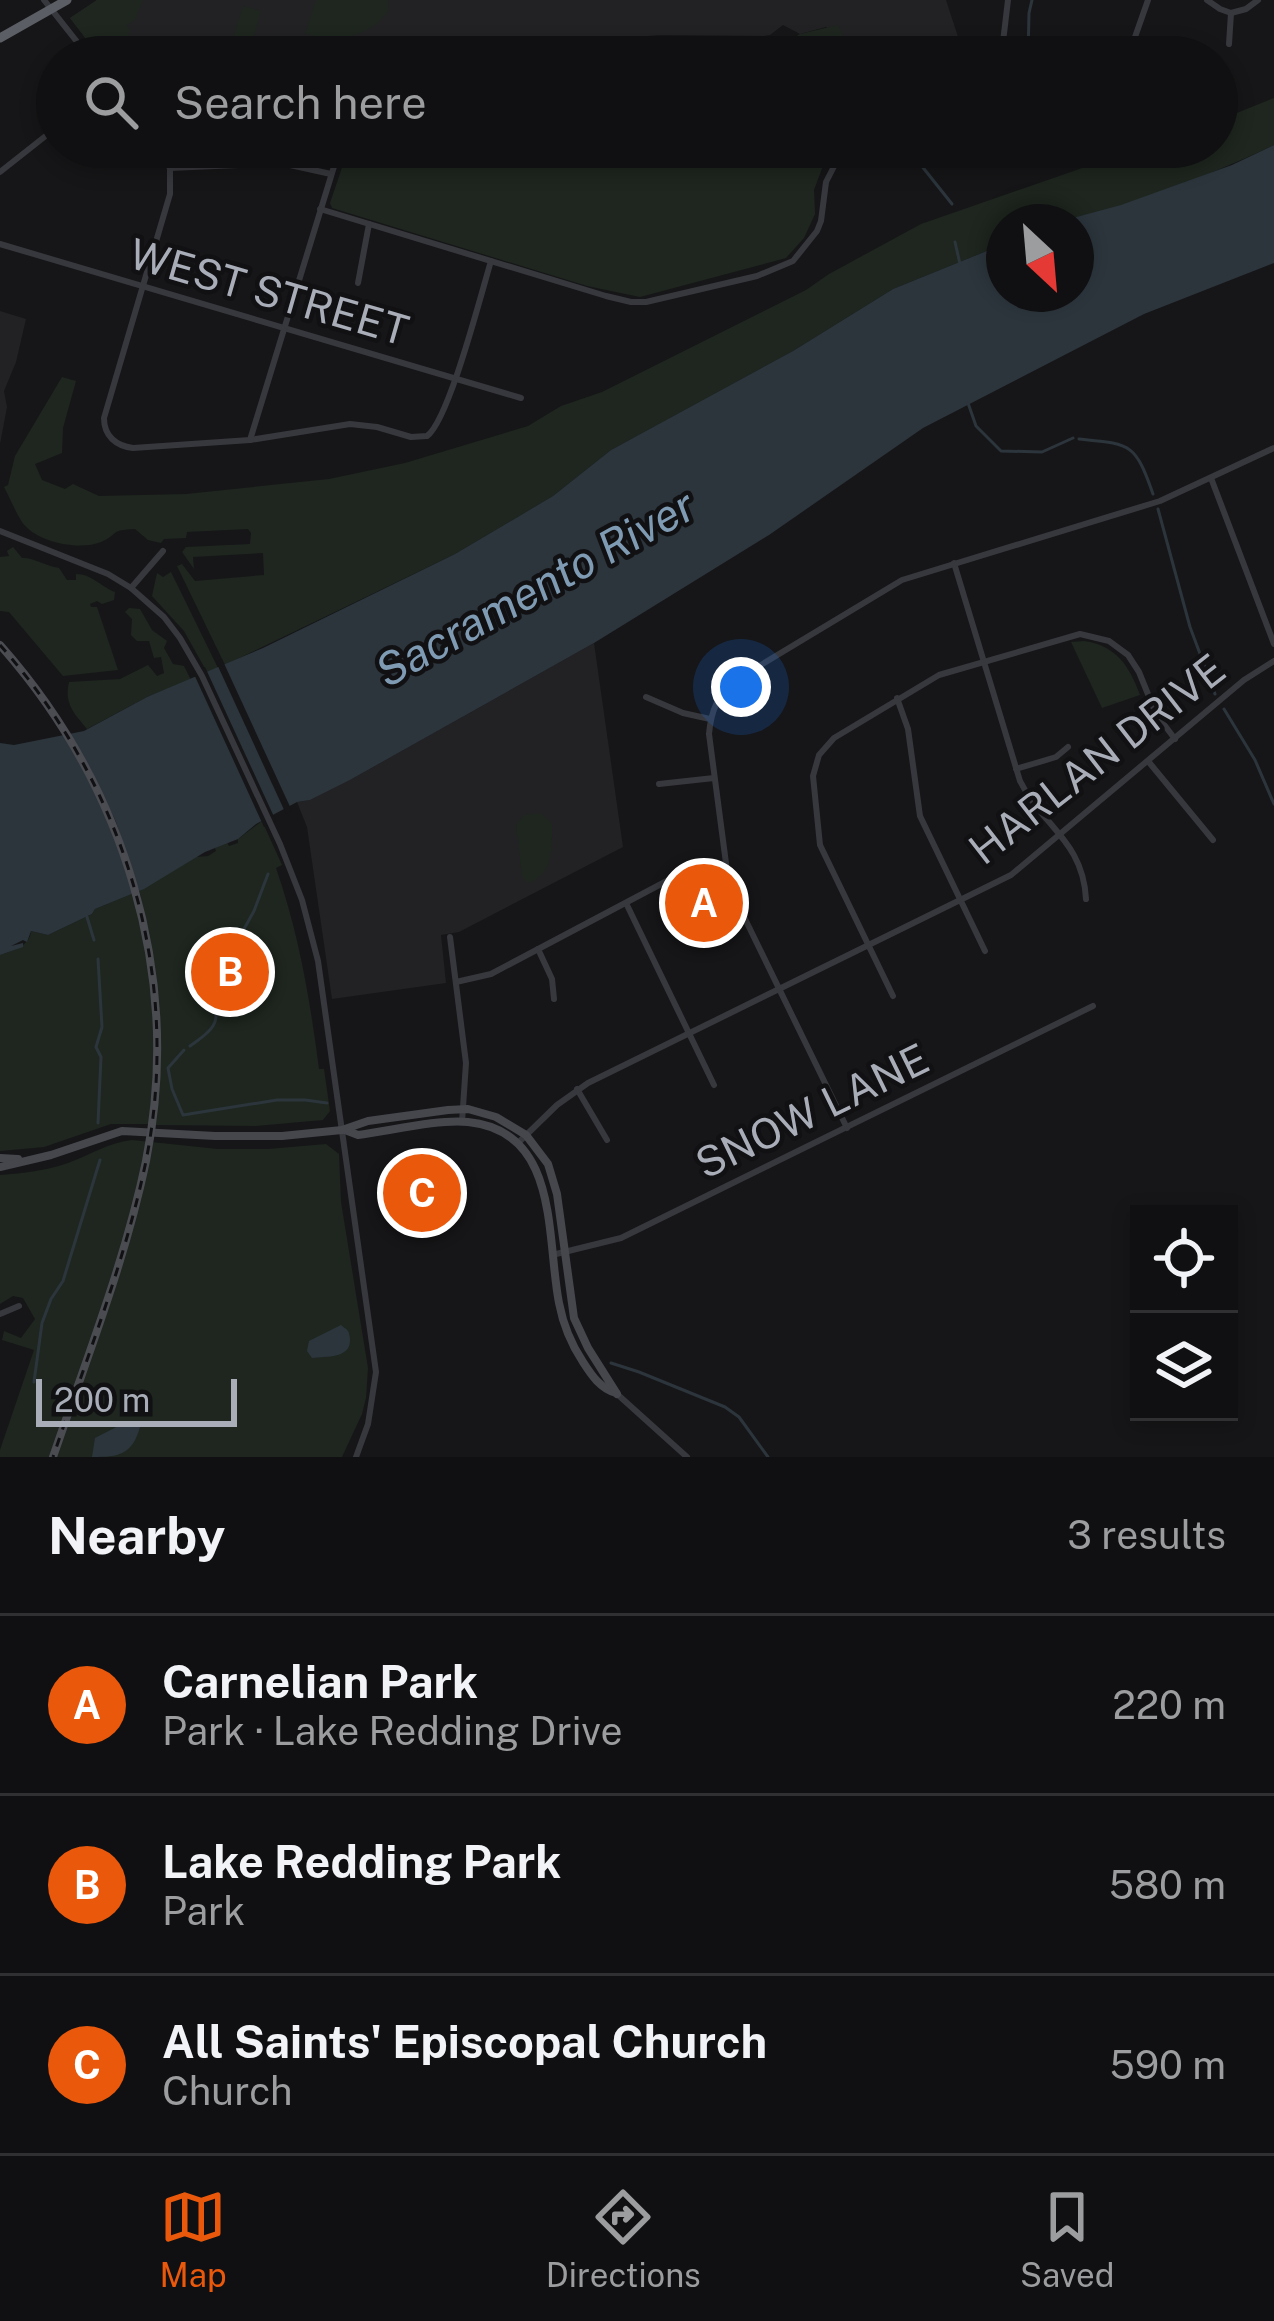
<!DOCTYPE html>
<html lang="en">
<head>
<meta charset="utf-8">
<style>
	:root { --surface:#101012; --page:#1e1e20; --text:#f1f3f6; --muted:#9c9d9f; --line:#303032; --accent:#ea580c }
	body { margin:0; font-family:"Public Sans",sans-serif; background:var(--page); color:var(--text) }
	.controls { position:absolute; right:36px; bottom:36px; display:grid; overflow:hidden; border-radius:0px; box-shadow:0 6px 18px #0003 }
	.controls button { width:108px; height:108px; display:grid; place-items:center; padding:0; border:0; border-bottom:3px solid var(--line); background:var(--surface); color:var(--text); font:60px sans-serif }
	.compass { position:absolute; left:986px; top:204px; width:108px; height:108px; border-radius:50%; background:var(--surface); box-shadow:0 6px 18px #0003; rotate:154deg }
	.scale { position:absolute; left:36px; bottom:30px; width:201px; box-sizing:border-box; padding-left:12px; border:6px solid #a8adb8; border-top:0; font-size:33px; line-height:42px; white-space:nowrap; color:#a8adb8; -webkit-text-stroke:9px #111113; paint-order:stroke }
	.you { position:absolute; left:741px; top:687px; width:42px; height:42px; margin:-30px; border:9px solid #fff; border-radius:50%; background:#1a73e8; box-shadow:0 0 0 18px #1a73e833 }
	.badge { display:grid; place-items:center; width:78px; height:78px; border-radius:50%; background:var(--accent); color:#fff; font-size:39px; font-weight:700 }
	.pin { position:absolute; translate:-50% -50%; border:6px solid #fff; box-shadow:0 3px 12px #0006 }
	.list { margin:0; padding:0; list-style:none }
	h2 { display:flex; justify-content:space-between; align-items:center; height:156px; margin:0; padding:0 48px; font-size:51px }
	h2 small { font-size:39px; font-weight:400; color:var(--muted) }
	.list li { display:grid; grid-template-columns:78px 1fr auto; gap:36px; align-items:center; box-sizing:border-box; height:180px; padding:0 48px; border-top:3px solid var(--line) }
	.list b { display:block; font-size:45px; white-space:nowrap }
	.list p { margin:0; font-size:39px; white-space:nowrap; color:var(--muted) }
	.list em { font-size:39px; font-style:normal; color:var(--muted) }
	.icon { flex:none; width:66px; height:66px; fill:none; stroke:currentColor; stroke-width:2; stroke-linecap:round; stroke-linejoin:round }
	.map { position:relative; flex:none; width:1274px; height:1457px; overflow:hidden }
	.search { position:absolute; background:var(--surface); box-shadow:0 6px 18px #0003; left:36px; right:36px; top:36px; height:132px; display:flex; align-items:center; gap:30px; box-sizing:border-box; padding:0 42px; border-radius:66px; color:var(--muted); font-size:45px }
	.sheet { height:696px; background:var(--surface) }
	nav { display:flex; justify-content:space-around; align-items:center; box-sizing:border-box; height:168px; border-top:3px solid var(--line); background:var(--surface); font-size:33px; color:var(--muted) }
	nav a { display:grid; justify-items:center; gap:6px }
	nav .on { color:var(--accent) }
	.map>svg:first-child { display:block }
	.built { fill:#222225 }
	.green { fill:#1e261f }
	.water { fill:#2c353c }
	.pier { fill:#161618 }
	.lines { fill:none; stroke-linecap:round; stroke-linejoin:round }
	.stream { stroke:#2c353c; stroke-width:3 }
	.minor { stroke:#37383d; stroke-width:6 }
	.tertiary { stroke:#37383d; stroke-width:6 }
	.secondary { stroke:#45474d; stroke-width:8 }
	.trunk { stroke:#5b5e65; stroke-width:9 }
	.rail-casing { stroke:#4a4c52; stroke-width:8 }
	.rail { stroke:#111113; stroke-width:3; stroke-dasharray:9; stroke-linecap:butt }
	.labels { text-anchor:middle; stroke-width:9; stroke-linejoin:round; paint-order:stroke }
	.street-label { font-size:42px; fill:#a8adb8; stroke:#111113 }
	.water-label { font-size:45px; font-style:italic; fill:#7f9bb3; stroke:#111113 }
</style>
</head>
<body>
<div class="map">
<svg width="1274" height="1457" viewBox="0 0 1274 1457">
	<rect width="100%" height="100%" fill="#161618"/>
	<g class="built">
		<path d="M97 0H946L963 52 954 57H859L826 27 800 34 783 25 770 35 764 36 661 35 542 44 485 57H100L70 18Z"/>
		<path d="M0 311 26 319 16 362 4 391 7 407 0 444Z"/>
		<path d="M594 643 623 847 459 932 441 935 446 983 332 999 307 827 297 802 310 800 350 780Z"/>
	</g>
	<g class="green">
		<path d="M97 0H143L135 20 127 25 130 30 122 57H100L70 18Z"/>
		<path d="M316 0H388L389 10C369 39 336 42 305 34Z"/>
		<path d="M243 6 261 11 252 44 233 38Z"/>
		<path d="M838 25 850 51 859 57H734L768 54 800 34Z"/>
		<path d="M1274 98V145C1207 176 1134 206 1061 221 1043 225 1022 222 1004 222V244L893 289 793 351 611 450 553 496 455 554 225 665 177 566 182 564 195 581 264 575 263 553 193 557 194 569 182 552 186 547 250 544 251 533 248 529 187 532 186 538 164 539 161 543 148 540 135 529C109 530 119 534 101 542 78 551 36 542 22 522 15 511 10 498 4 487L8 485 15 456 62 377 76 381 63 428 62 453 35 464 42 480 65 489 73 484 99 496 186 494 329 479 405 463 528 426 561 406 602 392 806 290 829 274 921 224 1143 147H1217V121Z"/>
		<path d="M164 147H332L327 162C313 169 296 160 280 159 244 157 207 168 172 158Z"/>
		<path d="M349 147H830L814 190 815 214 804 238 786 258 640 297 587 286 332 208 330 203Z"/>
		<path d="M13 547 22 558C32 557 46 566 59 568L67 580H76V574C92 574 101 587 115 592L114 600 102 604 97 601 90 604 91 607H97L118 670 63 676 9 612 0 611V557L9 556 7 551Z"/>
		<path d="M171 572 218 668 207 672 184 631 152 596 157 573 163 577Z"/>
		<path d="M129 608 140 609 152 630 167 641 164 648 173 664 184 666 191 680 147 697 87 729C74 713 64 704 69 682L120 679 148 665 157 676 164 673 161 657 154 658 149 641H137L131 635 132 619 125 612Z"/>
		<path d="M1084 641C1117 646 1129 666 1140 695L1102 708 1071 642Z"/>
		<path d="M541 813 552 824C552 847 554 875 528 883L522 877 516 825 524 815Z"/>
		<path d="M262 821 282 865 276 868C299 934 310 1000 319 1069H324L330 1111 323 1120 256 1126 154 1125C162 1045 158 969 139 891L196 857 208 856 216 851 215 848 227 842 229 846 238 843V839Z"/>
		<path d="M714 874 719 878 735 916 696 935 672 886 692 877Z"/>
		<path d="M134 893C154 969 158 1046 150 1124H111L44 1147 0 1151V955C14 950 30 946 31 931L48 935 92 914 95 909Z"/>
		<path d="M132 1140 218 1149H268L326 1144 339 1154 341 1202 368 1368 366 1398 362 1414 342 1457H0V1450L34 1350 2 1340 4 1331 21 1338 35 1319 23 1298 13 1296 0 1304V1175C24 1173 45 1171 68 1163 90 1155 107 1143 132 1140Z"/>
	</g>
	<g class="water">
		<path d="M1274 145V263L1144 314 923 428 769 535 594 643 350 780 310 800 297 802 256 824 238 839 205 852 144 889 95 909 92 914 48 935 31 931 27 942 23 940 11 946 23 943V947L0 955V743L14 745 84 731 147 697 263 648 455 554 553 496 611 450 793 351 893 289 1004 244V294H1076V222H1058L1121 205 1232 165Z"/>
		<path d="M341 1325C347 1330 349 1329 350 1339 351 1359 326 1356 312 1358L307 1351 309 1341Z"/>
		<path d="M128 1421H134L140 1427C132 1455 119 1457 92 1457L95 1438Z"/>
	</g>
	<g class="pier">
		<path d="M222 659 292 811 286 814 216 662Z"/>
		<path d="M205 667 276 821 264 827 193 672Z"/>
		<path d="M66 728 91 770 116 822 141 897 136 899 104 810 61 729Z"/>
	</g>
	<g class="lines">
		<g class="stream">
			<path d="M1028 57 1029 13 1032 0"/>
			<path d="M913 147V155L952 204"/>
			<path d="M955 242 960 264"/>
			<path d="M968 403 976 426 1001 451 1042 452 1073 438"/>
			<path d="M1079 439C1130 444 1135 442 1153 494"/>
			<path d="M1158 509 1190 627 1215 694"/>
			<path d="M1224 709 1255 760 1274 804"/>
			<path d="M87 917 94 940"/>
			<path d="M190 1046C202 1037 221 1027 215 1008 213 1002 210 997 210 990L254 911 268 874"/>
			<path d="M184 1050 168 1068 172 1089 183 1115 277 1100H305L327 1103"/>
			<path d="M98 1123 101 1057 96 1047 102 1027 98 959"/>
			<path d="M611 1363 639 1372 725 1407 739 1417 768 1457"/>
			<path d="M34 1382 42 1323 51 1299 63 1281 100 1160"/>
		</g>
		<g class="minor">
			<path d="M44 0 89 57"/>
			<path d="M1207 0 1220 9 1231 13"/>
			<path d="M1231 13 1246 9 1258 0"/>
			<path d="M1229 44 1231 13"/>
			<path d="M520 57 551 52 634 47 771 43"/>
			<path d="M993 57 1003 42 1008 0"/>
			<path d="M1128 57 1148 0"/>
			<path d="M156 147 170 168V194L104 418C104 436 116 446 133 448L250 440 350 424 377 427 411 437 427 436C449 420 481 294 491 261"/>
			<path d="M170 168 281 163 331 174"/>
			<path d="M0 172 57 127"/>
			<path d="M320 209 606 296 631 302H646L757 276 793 261 817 231 821 221 826 182 844 147"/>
			<path d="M0 244 521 398"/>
			<path d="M358 283 369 224"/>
			<path d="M250 440 340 147"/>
			<path d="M1211 478 1274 644"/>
			<path d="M954 563 1020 781C1043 827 1083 841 1086 899"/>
			<path d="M131 588 163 551"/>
			<path d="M646 697 683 713 710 719"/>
			<path d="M897 698 908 729 920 816 985 951"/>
			<path d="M1148 761 1213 840"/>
			<path d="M1016 769 1056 757 1068 747"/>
			<path d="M659 784 714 778"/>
			<path d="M626 903 714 1085"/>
			<path d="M450 937 466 1063 462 1122"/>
			<path d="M538 949 552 979 554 999"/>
			<path d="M456 982 491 974 680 874 724 864"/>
			<path d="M893 996 820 845 813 776 819 755 834 738 939 675 1080 634 1109 641 1128 655 1139 672 1156 714 1175 739"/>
			<path d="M577 1089 607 1140"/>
			<path d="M847 1128 729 886 709 734C711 711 717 696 736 680L902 580 1160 501 1274 448"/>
			<path d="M518 1143 557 1105 588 1083 1011 875 1244 680 1274 661"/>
			<path d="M552 1255 621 1238 1093 1006"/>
			<path d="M0 1314 19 1306"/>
		</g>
		<g class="tertiary">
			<path d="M0 531 108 574 131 588 164 617 180 638 202 676 280 844 302 900 318 961 376 1372 368 1424 356 1457"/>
			<path d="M617 1394 687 1457"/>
		</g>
		<g class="secondary">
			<path d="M345 1130 358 1135C390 1131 437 1119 468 1122 560 1131 546 1237 559 1303 563 1324 571 1344 583 1362 592 1376 600 1388 616 1393"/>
			<path d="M0 1158 18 1159"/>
			<path d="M0 1167 51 1155 122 1131 215 1136H282L342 1130 368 1121 448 1110 468 1109 496 1117 526 1135 548 1164 557 1194 574 1318 588 1348 617 1394"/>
		</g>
		<path class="trunk" d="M0 38 67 0"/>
		<defs>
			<path id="rail" d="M0 645C125 786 183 975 146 1161 125 1262 86 1360 53 1457"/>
		</defs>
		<use href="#rail" class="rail-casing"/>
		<use href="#rail" class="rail"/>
	</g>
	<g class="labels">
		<g class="street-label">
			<text transform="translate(269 292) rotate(16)" y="15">WEST STREET</text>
			<text transform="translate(1097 759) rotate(-38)" y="15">HARLAN DRIVE</text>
			<text transform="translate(812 1111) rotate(-26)" y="15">SNOW LANE</text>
		</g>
		<g class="water-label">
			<text transform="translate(535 588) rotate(-29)" y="16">Sacramento River</text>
		</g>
	</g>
</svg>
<div class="controls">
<button><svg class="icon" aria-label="locate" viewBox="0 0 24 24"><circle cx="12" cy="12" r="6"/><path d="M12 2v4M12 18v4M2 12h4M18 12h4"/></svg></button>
<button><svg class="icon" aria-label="layers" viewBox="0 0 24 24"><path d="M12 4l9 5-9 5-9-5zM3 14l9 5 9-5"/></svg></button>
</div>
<svg class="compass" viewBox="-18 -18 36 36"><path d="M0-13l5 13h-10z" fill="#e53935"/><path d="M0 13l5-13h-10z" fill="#9c9d9f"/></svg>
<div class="scale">200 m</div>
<div class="you"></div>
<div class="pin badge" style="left:704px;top:903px">A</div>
<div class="pin badge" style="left:230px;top:972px">B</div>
<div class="pin badge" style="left:422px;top:1193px">C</div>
<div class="search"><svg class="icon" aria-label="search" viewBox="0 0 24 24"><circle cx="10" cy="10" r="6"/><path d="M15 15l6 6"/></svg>Search here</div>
</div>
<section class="sheet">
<h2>Nearby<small>3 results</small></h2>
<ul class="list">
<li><span class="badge">A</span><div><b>Carnelian Park</b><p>Park · Lake Redding Drive</p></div><em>220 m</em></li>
<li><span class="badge">B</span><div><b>Lake Redding Park</b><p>Park</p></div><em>580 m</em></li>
<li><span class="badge">C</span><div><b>All Saints' Episcopal Church</b><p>Church</p></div><em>590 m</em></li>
</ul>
</section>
<nav>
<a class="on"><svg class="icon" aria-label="map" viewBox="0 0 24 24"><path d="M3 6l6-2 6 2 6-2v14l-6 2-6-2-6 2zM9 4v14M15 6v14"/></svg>Map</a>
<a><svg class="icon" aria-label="directions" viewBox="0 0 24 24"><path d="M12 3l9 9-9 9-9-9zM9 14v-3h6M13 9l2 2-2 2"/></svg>Directions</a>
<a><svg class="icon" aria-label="saved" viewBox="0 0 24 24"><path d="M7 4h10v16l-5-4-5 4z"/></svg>Saved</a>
</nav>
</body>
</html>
